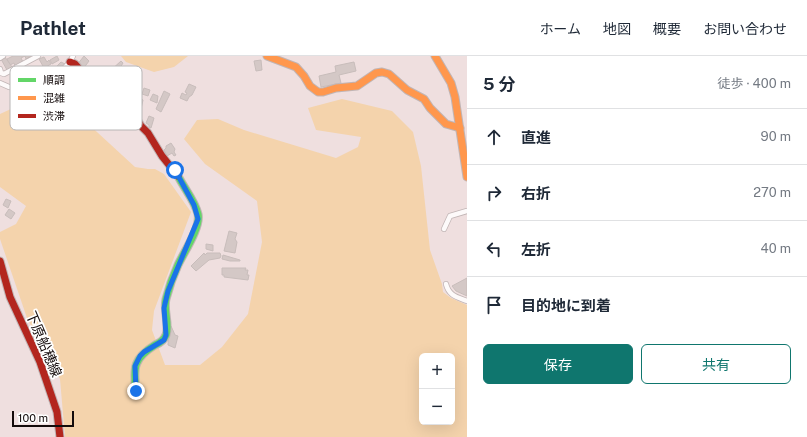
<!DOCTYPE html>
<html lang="ja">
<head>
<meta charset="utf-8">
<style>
	:root { --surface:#fff; --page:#f6f6f7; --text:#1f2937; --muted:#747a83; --line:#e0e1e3; --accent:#0f766e }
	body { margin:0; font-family:"Public Sans","Noto Sans JP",sans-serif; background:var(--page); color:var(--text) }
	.controls { position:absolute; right:12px; bottom:12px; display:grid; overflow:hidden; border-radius:6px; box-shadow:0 4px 16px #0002 }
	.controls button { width:36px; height:36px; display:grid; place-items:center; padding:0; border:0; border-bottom:1px solid var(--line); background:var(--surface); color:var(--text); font:20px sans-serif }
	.scale { position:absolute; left:12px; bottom:10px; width:62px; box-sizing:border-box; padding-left:4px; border:2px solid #140b0b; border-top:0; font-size:11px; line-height:14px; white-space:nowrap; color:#140b0b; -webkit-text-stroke:3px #fff; paint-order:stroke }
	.stop { position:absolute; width:12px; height:12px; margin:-9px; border:3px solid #1a73e8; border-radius:50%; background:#fff }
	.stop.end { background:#1a73e8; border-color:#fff; box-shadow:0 1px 4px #0008 }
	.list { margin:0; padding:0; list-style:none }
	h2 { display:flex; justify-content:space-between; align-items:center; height:52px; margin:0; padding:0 16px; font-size:17px }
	h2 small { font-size:13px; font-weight:400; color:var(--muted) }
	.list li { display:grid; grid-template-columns:26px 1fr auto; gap:12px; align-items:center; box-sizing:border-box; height:56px; padding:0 16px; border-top:1px solid var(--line) }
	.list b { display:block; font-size:15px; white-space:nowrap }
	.list em { font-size:13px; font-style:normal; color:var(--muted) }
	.actions { display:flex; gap:8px; padding:12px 16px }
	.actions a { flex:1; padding:9px 0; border:1px solid var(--accent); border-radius:6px; text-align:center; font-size:14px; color:var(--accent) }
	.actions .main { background:var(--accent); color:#fff }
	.icon { flex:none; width:22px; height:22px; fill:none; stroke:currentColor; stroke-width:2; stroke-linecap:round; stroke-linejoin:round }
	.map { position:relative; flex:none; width:467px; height:381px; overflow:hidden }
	header { display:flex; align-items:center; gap:24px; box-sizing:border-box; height:56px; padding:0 20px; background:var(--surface); border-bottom:1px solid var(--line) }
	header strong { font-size:19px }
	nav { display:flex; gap:22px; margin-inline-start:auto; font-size:14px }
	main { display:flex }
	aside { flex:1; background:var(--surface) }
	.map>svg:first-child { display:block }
	.green { fill:#f4d3ac; fill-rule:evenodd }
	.building { fill:#d4c8c6; stroke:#c8bdbb }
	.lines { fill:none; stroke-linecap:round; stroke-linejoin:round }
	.street-casing { stroke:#c1b5b5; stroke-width:6 }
	.fast-casing { stroke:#c1b5b5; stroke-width:9 }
	.slow-casing { stroke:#c1b5b5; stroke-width:9 }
	.jam-casing { stroke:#c1b5b5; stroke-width:9 }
	.street { stroke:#fdfafa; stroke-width:4.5 }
	.fast { stroke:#63d668; stroke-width:7 }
	.slow { stroke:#ff974d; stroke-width:7 }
	.jam { stroke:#b3261e; stroke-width:7 }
	.route { stroke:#1a73e8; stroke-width:5 }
	.labels { text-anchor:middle; stroke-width:3.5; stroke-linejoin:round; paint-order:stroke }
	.street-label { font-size:14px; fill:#140b0b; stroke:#fff }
	.key { fill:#fff; stroke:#b8b6b6; stroke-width:1 }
	.key-label { font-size:11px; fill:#140b0b }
</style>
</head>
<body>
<header>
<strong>Pathlet</strong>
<nav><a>ホーム</a><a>地図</a><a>概要</a><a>お問い合わせ</a></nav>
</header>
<main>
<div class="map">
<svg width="467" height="381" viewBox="0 0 467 381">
	<rect width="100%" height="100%" fill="#efdfdf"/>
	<g class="green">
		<path d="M121 0H188L174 11 154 16 126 6Z"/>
		<path d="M342 43 392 55 413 76 421 110 430 194 442 228 443 236 451 242 467 249V381H65L60 323 27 262 0 183V176L16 168 26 150 0 131V58L26 46 50 44 72 53 135 111 148 113H155L164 118 191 156 154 255 152 274 165 309H200L222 291 248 258 262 186 257 145 205 108 184 83 197 64 218 63 244 74 336 102 358 91 361 81 316 74 308 52ZM422 300H452V366H422Z"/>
	</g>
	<g class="building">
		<path d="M13 0H31L26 3 25 0 21 2 23 6 15 10 14 7 10 9 7 3Z"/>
		<path d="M57 0 59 4 52 8 50 4Z"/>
		<path d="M84 0 89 5 83 13 77 9Z"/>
		<path d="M5 1 12 11 7 14 1 3Z"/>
		<path d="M44 1 47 6 49 4 51 8 44 12 39 3Z"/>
		<path d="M261 4 262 14 256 15 254 5Z"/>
		<path d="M121 5 123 7 120 12 121 13 113 18 110 15Z"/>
		<path d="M61 6 65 8 59 15 55 12Z"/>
		<path d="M354 6 356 15 339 19 341 27 321 31 319 20 336 16 335 10Z"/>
		<path d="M189 28 196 31 192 39 189 41 187 45 180 42 182 37 186 39 187 37 185 36Z"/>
		<path d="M144 32 150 34 148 40 142 38Z"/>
		<path d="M164 35 170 38 161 56 156 53Z"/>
		<path d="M153 38 158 40 157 47 150 44Z"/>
		<path d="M139 41 143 44 141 53 135 49 137 42H139Z"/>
		<path d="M149 60 154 62 151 72 149 71V69L146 67Z"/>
		<path d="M171 87 175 93 174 96 176 99 174 100 172 97 167 100 164 94 166 92V90Z"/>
		<path d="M6 143 11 145 8 152 3 149Z"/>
		<path d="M9 153 15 157 11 163 5 159Z"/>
		<path d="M229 175 237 177 235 183 237 186 235 197 224 195Z"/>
		<path d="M206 188 213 189V195L206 193Z"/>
		<path d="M204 197 205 199 207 197H220L221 200 220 202 209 204 196 215 191 210Z"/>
		<path d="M223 199 240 204V205H230L222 203Z"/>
		<path d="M222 212H246L245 214H248L247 219H249L248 224 224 221V219H222Z"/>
		<path d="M467 222V240L456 235 452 230Z"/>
		<path d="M171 270 175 279 178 280 175 292 168 289 169 271Z"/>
	</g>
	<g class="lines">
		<defs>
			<g id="street">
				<path d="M0 2 3 0"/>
				<path d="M0 13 1 17 4 18 38 0"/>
				<path d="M0 27 9 31 16 32 55 22 70 6 73 0"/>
				<path d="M444 173 450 160 467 155"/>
				<path d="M446 228C449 240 457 241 467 245"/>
			</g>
			<path id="fast" d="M136 335C133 311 134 302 155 289 160 287 164 284 166 279 170 268 163 255 166 243 169 231 173 220 178 209 184 196 201 171 198 158 195 145 184 132 178 120"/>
			<g id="slow">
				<path d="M267 0 296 11 304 20 310 30 318 36H323L336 32 357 30 376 17 382 16 389 18 407 34 424 43 430 52 446 68 460 72"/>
				<path d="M435 0 451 27 455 41 467 121"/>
			</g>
			<g id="jam">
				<path d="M70 6 75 8 98 34 122 43 134 58 141 70 148 77 162 100 178 120"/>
				<path d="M0 205 10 241 40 306 57 356 60 381"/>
			</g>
		</defs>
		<use href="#street" class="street-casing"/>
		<use href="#fast" class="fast-casing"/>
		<use href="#slow" class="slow-casing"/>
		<use href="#jam" class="jam-casing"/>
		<use href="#street" class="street"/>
		<use href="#fast" class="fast"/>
		<use href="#slow" class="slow"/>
		<use href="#jam" class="jam"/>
	</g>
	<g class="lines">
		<path class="route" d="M136 335 135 310 140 300 144 296 164 284 166 279 164 252 168 235 198 163 194 149 175 114"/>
	</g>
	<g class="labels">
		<g class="street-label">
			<text transform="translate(44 288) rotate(67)" y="5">下原船穂線</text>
		</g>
	</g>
	<rect x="10" y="10" width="132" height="64" rx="6" class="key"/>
	<rect x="18" y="22" width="18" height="4" fill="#63d668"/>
	<rect x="18" y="40" width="18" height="4" fill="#ff974d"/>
	<rect x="18" y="58" width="18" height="4" fill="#b3261e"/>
	<g class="key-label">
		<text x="43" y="28">順調</text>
		<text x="43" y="46">混雑</text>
		<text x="43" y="64">渋滞</text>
	</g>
</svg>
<div class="controls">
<button>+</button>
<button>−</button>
</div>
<div class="scale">100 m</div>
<div class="stop" style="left:175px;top:114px"></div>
<div class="stop end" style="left:136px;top:335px"></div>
</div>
<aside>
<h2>5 分<small>徒歩 · 400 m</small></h2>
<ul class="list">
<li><svg class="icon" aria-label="ahead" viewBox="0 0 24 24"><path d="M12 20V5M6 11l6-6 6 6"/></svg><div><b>直進</b></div><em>90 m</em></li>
<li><svg class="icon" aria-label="right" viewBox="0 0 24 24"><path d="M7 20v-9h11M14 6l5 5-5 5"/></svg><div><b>右折</b></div><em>270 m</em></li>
<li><svg class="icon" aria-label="left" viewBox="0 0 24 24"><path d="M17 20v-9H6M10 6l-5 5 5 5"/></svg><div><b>左折</b></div><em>40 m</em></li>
<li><svg class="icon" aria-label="arrive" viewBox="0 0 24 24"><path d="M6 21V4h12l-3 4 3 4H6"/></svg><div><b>目的地に到着</b></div></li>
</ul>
<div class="actions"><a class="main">保存</a><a>共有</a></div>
</aside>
</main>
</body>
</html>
